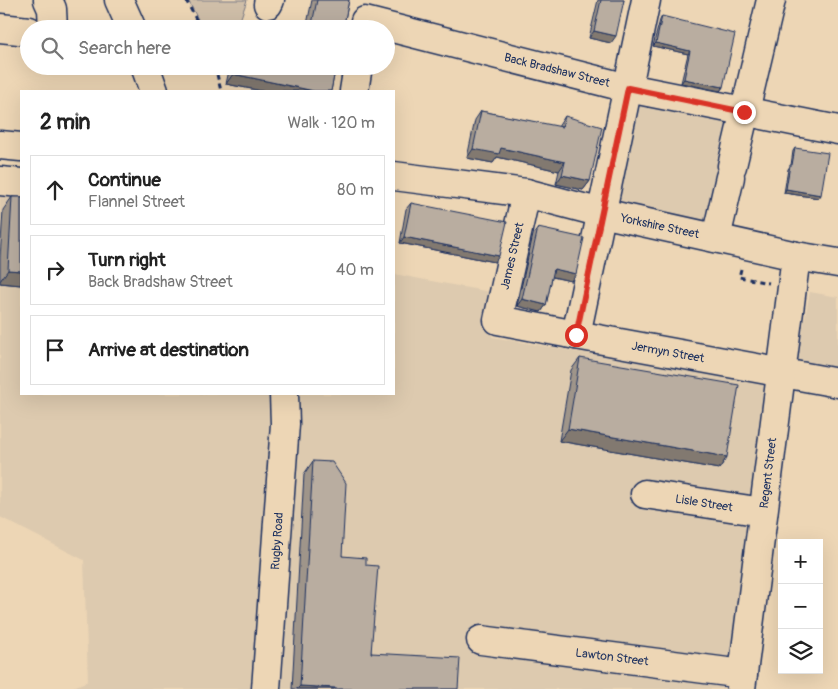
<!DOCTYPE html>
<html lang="en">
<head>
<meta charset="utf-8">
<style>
	:root { --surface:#fff; --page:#f6f6f6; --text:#222; --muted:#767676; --line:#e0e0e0 }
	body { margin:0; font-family:Pangolin,sans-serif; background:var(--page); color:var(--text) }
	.controls { position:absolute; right:15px; bottom:15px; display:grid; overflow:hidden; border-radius:0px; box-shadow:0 5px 20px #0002 }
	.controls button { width:45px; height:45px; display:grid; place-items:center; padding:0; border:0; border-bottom:1px solid var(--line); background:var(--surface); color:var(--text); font:25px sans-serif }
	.stop { position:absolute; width:15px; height:15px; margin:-11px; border:4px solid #d93025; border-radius:50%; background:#fff }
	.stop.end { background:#d93025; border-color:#fff; box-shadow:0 1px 5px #0008 }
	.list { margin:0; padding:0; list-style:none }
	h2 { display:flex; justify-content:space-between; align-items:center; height:65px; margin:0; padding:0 20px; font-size:21px }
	h2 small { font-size:16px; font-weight:400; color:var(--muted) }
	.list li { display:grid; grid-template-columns:32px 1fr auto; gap:15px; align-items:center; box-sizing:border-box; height:70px; margin:0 10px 10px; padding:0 10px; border:1px solid var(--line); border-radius:0px }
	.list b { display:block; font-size:19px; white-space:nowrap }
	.list p { margin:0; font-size:16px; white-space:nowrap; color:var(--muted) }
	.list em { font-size:16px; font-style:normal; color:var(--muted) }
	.icon { flex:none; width:28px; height:28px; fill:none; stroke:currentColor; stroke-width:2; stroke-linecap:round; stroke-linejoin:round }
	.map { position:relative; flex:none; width:838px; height:689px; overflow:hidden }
	.search { position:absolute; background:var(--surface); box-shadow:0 5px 20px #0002; left:20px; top:20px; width:375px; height:55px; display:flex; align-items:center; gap:12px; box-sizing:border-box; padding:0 18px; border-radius:28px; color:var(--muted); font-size:19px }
	.panel { position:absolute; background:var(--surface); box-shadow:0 5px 20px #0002; left:20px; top:90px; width:375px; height:305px; border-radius:0px }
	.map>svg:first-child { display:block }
	.built { fill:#ddcaaf }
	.green { fill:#cfbea8; stroke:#757683 }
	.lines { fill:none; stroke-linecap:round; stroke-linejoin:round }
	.minor-casing { stroke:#1b2f5e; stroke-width:31 }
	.highway-casing { stroke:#1b2f5e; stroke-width:31 }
	.path { stroke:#1b2f5e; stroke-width:3; stroke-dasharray:5 4; stroke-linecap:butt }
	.minor { stroke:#edd6b5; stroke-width:28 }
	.highway { stroke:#edd6b5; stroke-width:28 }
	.wall { fill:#9f958a; stroke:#1b2f5e }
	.shaded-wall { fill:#827970; stroke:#1b2f5e }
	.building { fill:#b9ada0; stroke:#1b2f5e }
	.route { stroke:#d93025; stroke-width:6 }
	.labels { text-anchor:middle; stroke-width:4.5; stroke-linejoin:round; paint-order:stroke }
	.street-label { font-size:12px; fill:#1b2f5e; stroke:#edd6b5 }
</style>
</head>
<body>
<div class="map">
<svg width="838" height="689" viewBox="0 0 838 689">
	<rect width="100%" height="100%" fill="#edd6b5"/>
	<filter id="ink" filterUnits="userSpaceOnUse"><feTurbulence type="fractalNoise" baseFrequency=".02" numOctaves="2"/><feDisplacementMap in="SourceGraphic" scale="10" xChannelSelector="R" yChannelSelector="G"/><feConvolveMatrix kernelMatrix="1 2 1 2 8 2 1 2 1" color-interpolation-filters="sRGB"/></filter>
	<g filter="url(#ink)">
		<g class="built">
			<path d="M632 100 734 124 712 225 615 201Z"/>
			<path d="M0 178 21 179V394H394V274L490 292 492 337 772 385 728 689H69L88 681 84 560 0 517Z"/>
			<path d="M810 292 838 297V380L794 372Z"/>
		</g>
		<path class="green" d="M188 0H247L237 29H203Z"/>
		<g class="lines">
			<defs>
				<g id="minor">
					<path d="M48 0 52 9 53 29"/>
					<path d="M119 0 132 29"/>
					<path d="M268 4 270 0"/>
					<path d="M365 21 628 88 838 130"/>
					<path d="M0 28 29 31"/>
					<path d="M145 66 154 91"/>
					<path d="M354 91 358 66"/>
					<path d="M732 166 771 0"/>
					<path d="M0 181 21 183"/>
					<path d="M526 193 498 320 576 335 838 383"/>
					<path d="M716 238 730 177"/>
					<path d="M576 335 646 0"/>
					<path d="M645 494 763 512"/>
					<path d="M481 640 743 674"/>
					<path d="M266 689 285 424 284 394"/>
					<path d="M741 689 796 256"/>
				</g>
				<g id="highway">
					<path d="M0 145 21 147"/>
					<path d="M394 176 526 193 602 213 796 256 838 263"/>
				</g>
			</defs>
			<use href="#minor" class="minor-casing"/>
			<use href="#highway" class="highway-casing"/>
			<g class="path">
				<path d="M186 0 201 29"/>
				<path d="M215 66 221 91"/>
				<path d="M741 269 739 277 769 283"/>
			</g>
			<use href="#minor" class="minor"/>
			<use href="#highway" class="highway"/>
		</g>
		<g class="wall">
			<path d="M312 0H349L343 29H306Z"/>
			<path d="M598 0H624L611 43 589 38Z"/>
			<path d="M662 16 723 87 720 91 681 83 688 54 653 46 660 20Z"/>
			<path d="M230 66H336L331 91H262L226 84Z"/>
			<path d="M481 111 558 127 565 116 590 181 583 190 556 184 559 171 497 157 493 163 467 158 475 120Z"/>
			<path d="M795 148 819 198 784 193 788 169 791 165 793 151Z"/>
			<path d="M12 197H21V285L0 283V258L3 210Z"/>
			<path d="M411 203 495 262 400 243 406 209Z"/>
			<path d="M538 228 571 281 552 277 546 305 541 312 517 306 533 235Z"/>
			<path d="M580 358 727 457 719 469 559 441 571 370Z"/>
			<path d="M313 461 342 556 366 565 371 653 458 689H292L304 474Z"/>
		</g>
		<g class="shaded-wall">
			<path d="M594 31 616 36 611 43 589 38Z"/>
			<path d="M656 43 690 51 688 54 653 46Z"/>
			<path d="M233 74 314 91H262L226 84Z"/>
			<path d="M684 79 723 87 720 91 681 83Z"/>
			<path d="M501 148 565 162 559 171 497 157 493 163 467 158 473 149Z"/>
			<path d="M562 175 590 181 583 190 556 184Z"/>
			<path d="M786 189 821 195 819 198 784 193Z"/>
			<path d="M404 237 499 256 495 262 400 243Z"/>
			<path d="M554 269 576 274 571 281 549 276Z"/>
			<path d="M8 270 21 271V285L0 283V281Z"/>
			<path d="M522 299 546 305 541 312 517 306Z"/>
			<path d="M568 429 727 457 719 469 559 441Z"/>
			<path d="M300 686 335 688 334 689H297Z"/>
		</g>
		<g class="building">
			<path d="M317 0H349L343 29H311Z"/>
			<path d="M601 0H624L616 36 594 31Z"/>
			<path d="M662 16 735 34 723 87 684 79 690 51 656 43Z"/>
			<path d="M235 66H336L331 91H314L233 74Z"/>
			<path d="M481 111 562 127 565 116 602 127 590 181 562 175 565 162 501 148 499 154 473 149Z"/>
			<path d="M795 148 828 153 821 195 786 189 790 165H792Z"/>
			<path d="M12 197H21V271L8 270Z"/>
			<path d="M411 203 507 222 499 256 404 237Z"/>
			<path d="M538 228 584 238 576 274 554 269 546 305 522 299Z"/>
			<path d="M580 358 739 385 727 457 568 429Z"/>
			<path d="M313 461 332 462 346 483 342 556 366 558V565L378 566 371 653 460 658 458 689H335V688L300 686Z"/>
		</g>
	</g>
	<g class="lines" filter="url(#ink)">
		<path class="route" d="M576 335 628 88 744 112"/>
	</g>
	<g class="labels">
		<g class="street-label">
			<text transform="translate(557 70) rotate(14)" y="4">Back Bradshaw Street</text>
			<text transform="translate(660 226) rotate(12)" y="4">Yorkshire Street</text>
			<text transform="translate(512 256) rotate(-77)" y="4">James Street</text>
			<text transform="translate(668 352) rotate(10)" y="4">Jermyn Street</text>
			<text transform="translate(768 473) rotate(-83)" y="4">Regent Street</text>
			<text transform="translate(704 503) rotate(9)" y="4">Lisle Street</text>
			<text transform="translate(277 541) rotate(-86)" y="4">Rugby Road</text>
			<text transform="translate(612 657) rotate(7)" y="4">Lawton Street</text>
		</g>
	</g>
</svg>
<div class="controls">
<button>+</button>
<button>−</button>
<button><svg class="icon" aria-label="layers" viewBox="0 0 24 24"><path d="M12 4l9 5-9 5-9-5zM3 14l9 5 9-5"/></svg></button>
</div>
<div class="stop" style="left:576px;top:335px"></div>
<div class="stop end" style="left:744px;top:112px"></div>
<div class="search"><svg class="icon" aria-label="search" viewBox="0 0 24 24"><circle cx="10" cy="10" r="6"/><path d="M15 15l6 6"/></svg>Search here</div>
<section class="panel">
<h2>2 min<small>Walk · 120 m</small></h2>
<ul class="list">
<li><svg class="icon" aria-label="ahead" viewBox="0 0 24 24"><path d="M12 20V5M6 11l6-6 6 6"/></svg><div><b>Continue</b><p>Flannel Street</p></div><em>80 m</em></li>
<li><svg class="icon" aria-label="right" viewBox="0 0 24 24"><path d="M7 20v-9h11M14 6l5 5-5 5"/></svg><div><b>Turn right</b><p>Back Bradshaw Street</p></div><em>40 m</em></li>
<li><svg class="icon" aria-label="arrive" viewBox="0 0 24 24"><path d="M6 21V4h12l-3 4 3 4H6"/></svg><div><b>Arrive at destination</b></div></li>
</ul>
</section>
</div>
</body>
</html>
